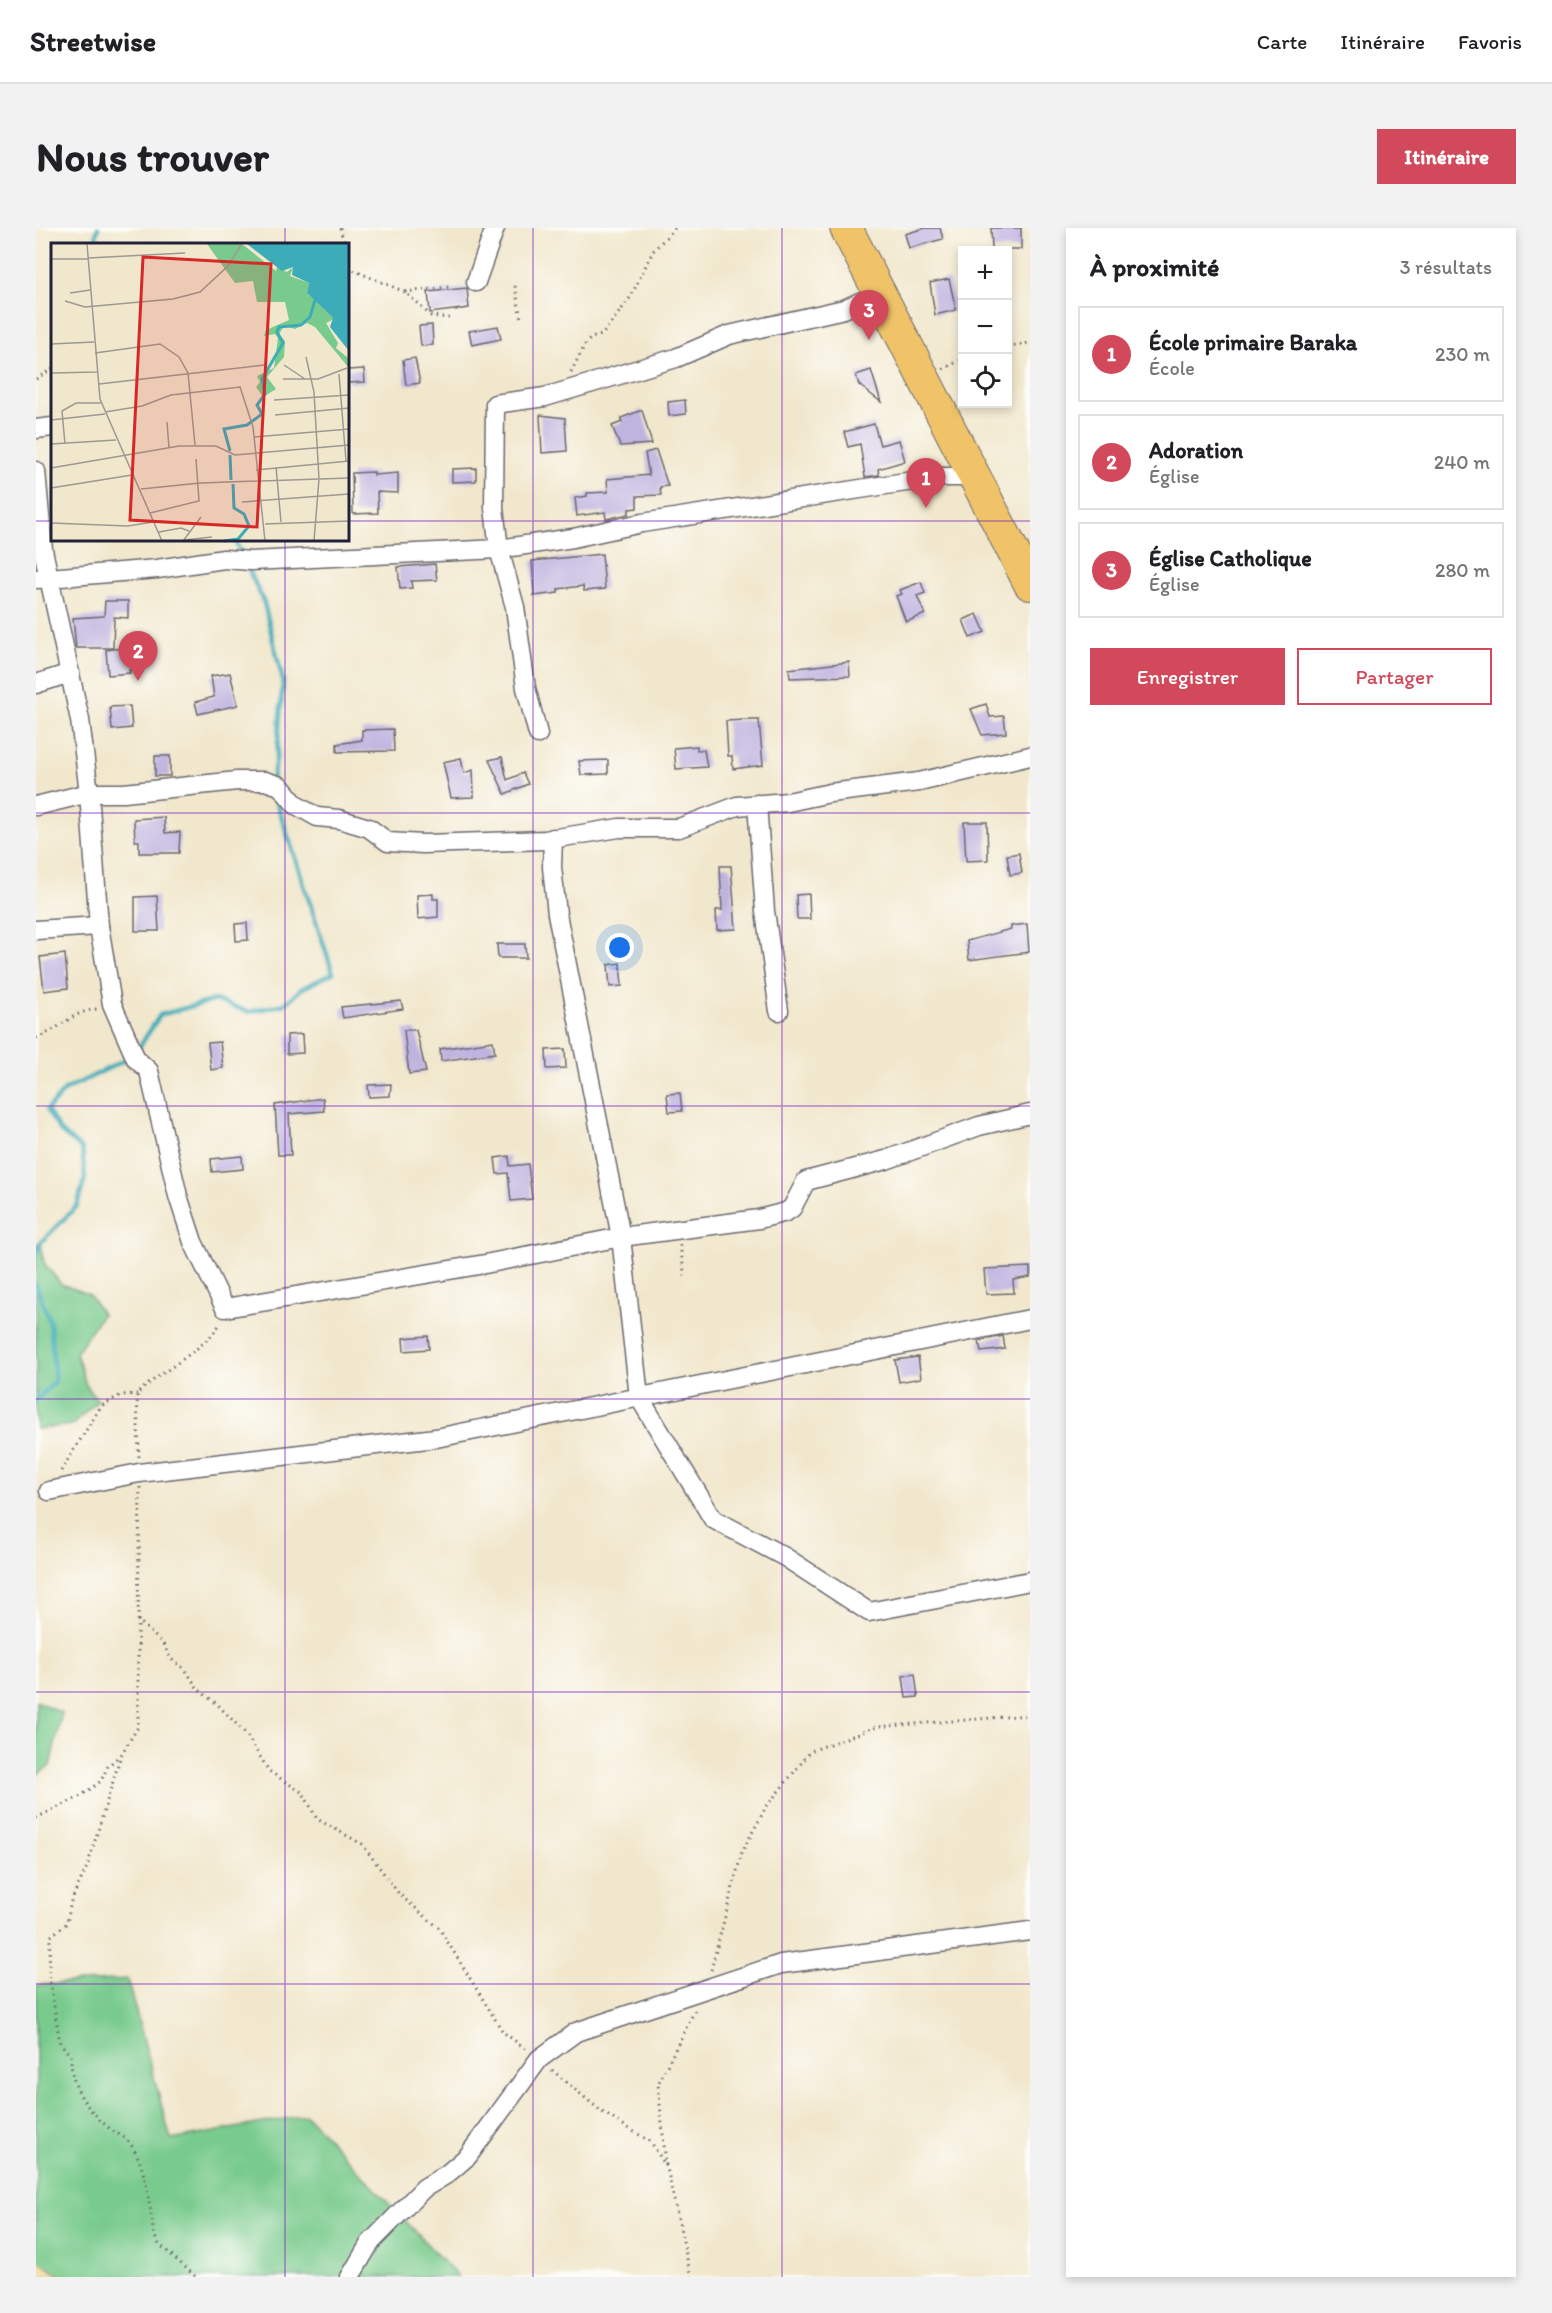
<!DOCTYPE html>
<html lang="fr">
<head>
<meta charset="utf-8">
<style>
	:root { --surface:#fff; --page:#f2f2f2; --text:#202124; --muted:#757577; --line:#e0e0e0; --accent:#d1495b }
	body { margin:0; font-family:Itim,sans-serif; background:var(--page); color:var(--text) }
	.controls { position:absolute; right:18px; top:18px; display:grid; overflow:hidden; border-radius:0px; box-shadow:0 3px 9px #0003 }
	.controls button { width:54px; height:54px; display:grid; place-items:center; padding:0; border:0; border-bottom:2px solid var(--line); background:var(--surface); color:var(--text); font:30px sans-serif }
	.you { position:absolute; left:584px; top:720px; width:21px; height:21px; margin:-15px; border:4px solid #fff; border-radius:50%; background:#1a73e8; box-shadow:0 0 0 9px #1a73e833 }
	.badge { display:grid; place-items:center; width:39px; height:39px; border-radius:50%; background:var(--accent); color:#fff; font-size:20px; font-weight:700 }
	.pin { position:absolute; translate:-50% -50px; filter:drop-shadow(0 2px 3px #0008) }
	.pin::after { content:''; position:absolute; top:32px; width:21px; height:18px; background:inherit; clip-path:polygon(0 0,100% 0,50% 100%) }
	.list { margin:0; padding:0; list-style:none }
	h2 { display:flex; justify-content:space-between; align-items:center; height:78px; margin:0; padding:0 24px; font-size:26px }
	h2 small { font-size:20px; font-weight:400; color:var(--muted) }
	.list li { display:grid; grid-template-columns:39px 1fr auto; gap:18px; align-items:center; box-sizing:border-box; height:96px; margin:0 12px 12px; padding:0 12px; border:2px solid var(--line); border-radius:0px }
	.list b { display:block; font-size:22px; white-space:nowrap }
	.list p { margin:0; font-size:20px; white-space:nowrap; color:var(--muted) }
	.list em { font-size:20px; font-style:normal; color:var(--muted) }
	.actions { display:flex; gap:12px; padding:18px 24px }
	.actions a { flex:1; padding:14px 0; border:2px solid var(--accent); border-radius:0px; text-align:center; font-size:21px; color:var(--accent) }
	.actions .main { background:var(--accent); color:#fff }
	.icon { flex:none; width:33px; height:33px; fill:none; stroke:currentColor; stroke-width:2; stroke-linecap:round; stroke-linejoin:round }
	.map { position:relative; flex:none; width:994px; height:2049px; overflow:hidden; border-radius:0px }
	header { display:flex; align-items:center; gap:36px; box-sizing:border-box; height:84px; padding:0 30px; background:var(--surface); border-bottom:2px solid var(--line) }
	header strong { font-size:28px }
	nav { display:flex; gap:33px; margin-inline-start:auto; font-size:21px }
	.intro { display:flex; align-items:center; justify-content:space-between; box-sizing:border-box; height:144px; padding:0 36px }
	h1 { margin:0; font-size:42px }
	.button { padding:15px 27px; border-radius:0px; background:var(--accent); color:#fff; font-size:21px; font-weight:700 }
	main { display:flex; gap:36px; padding:0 36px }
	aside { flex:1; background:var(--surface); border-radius:0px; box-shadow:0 3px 9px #0003 }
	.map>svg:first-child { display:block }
	.green { fill:#79cb8d; stroke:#4e7664; stroke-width:1.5 }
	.sand { fill:#eeda9e; stroke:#887e6c; stroke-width:1.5 }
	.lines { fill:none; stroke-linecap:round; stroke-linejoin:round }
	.stream { stroke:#3cacb9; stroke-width:4.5 }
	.building { fill:#bfb3e0 }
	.street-casing { stroke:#6a676e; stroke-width:21 }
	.highway-casing { stroke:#6a676e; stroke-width:34 }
	.path { stroke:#6a676e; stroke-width:3; stroke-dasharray:1.5 4.5; stroke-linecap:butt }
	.street { stroke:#fff; stroke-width:18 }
	.highway { stroke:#f0c369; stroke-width:32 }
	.grid { fill:none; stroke:#7b2cbf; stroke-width:1.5; stroke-opacity:0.55 }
	.inset-river { fill:none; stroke:#3cacb9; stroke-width:3 }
	.inset-road { fill:none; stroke:#9e9892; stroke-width:1.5 }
	.view { fill:#d62828; fill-opacity:0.15; stroke:#d62828; stroke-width:3 }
	.inset-edge { fill:none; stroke:#22223b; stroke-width:3 }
</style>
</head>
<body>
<header>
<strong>Streetwise</strong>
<nav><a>Carte</a><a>Itinéraire</a><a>Favoris</a></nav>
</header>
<div class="intro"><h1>Nous trouver</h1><a class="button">Itinéraire</a></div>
<main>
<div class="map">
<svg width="994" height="2049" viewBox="0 0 994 2049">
	<rect width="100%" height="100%" fill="#fdfcf7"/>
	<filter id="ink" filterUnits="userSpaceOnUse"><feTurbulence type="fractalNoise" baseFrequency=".0167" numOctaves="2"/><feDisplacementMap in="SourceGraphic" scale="12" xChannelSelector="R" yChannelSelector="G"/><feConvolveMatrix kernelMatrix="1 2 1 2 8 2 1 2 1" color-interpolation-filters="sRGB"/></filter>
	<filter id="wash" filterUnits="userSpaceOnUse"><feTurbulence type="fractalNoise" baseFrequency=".008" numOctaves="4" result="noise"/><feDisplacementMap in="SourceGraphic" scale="24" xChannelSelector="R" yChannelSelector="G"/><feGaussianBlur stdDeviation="1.35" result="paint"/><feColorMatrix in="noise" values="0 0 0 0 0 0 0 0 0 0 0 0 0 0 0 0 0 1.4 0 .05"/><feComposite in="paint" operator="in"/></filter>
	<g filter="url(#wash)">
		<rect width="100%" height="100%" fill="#f1e7cc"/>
		<g class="green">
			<path d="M5 1014 8 1035 25 1056 53 1066 66 1086 40 1125 50 1157 62 1173 36 1197 0 1201V1016Z"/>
			<path d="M0 1473 26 1485 14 1538 0 1547Z"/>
			<path d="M91 1751 135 1912 270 1887 422 2049H26L0 2031V1757Z"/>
		</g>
		<path class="sand" d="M0 2031 22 2046 26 2049H0Z"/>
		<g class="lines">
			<g class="stream">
				<path d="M62 0 60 7 63 16"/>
				<path d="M199 312 206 329"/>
				<path d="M210 336 228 375 247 453 241 526 236 552"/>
				<path d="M102 821 124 787 179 772 213 784 249 776 265 761 297 745 236 560"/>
				<path d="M0 1026 5 1014 41 978 49 950 46 921 24 903 11 882 29 862 95 829"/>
				<path d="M0 1057 14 1094 19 1154 0 1172"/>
			</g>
		</g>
		<g id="blocks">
			<g class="building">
				<path d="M889 0H904L907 11 873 20 869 6Z"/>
				<path d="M955 0H985V21H956Z"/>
				<path d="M913 51 920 82 899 87 894 55Z"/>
				<path d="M431 60 433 80 394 85 392 64Z"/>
				<path d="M396 97 397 117 385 118 383 98Z"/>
				<path d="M462 98 465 111 436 117 433 103Z"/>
				<path d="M379 130 384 155 370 157 367 132Z"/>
				<path d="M328 141 329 154 312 155V142Z"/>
				<path d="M835 142 845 174 823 157 820 147Z"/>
				<path d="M649 172 650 186 633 188 632 174Z"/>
				<path d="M606 182 616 216 584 218 576 198 586 194 585 190Z"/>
				<path d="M504 187 529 190 531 223 506 225Z"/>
				<path d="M838 196 844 217 863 212 869 233 842 241 843 247 829 249 824 216 812 219 808 204Z"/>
				<path d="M620 222 632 258 624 259 625 267 601 268V280L593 281V286L570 291 569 284 541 288 539 270 551 268V265L572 264 571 251 613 247 609 225Z"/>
				<path d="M440 240V253L416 254V241Z"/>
				<path d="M338 244V247L362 245V265L341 264 342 285 317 286 316 245Z"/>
				<path d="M566 326 569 361 548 363 547 358 522 361V365L498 368 496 333Z"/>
				<path d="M399 336 401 352 375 353 376 360 364 361 362 339Z"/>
				<path d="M885 354 889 365 881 368 889 386 870 394 860 368 866 366 864 362Z"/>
				<path d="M69 373H92V390L78 389 77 420H40L37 390 68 388Z"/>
				<path d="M941 386 949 404 934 410 927 392Z"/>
				<path d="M95 419 98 442H93L94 445 72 447 70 422Z"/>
				<path d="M813 434 814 448 754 450 753 441Z"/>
				<path d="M194 445 202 477 162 486 159 474 178 469 175 448Z"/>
				<path d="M950 476 954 489 968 488 970 505 946 507 935 481Z"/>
				<path d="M94 478 96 500 76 502 74 479Z"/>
				<path d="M708 492H723L727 537 697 541 696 528H692L690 493Z"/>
				<path d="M357 501 358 523 301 524V516L326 512V502Z"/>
				<path d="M661 518V522H668L671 539 640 541 638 520Z"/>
				<rect x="119" y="528" width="15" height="20"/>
				<path d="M466 529 471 552 487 545 492 556 469 566 453 532Z"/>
				<path d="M425 530 428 545 437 542 438 569 415 570 407 534Z"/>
				<path d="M572 532V546L545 547 543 533Z"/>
				<path d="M128 589 129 605 144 604 143 625H103V613H99L98 591Z"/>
				<path d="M928 594H951L952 632 930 633Z"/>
				<path d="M983 625 986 645 974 647 971 627Z"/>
				<path d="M684 638H695L700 701 681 702 680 682H686Z"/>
				<path d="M397 666V671H402V689L382 691 381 667Z"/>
				<path d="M773 666 774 691H761L760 667Z"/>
				<path d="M121 668 123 703H99V669Z"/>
				<path d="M211 695 212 712 200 713 199 696Z"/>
				<path d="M991 696 993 724 933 732 931 713 975 701V698Z"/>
				<path d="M461 716H489L490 730H462Z"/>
				<path d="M29 726 32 760 8 763 4 729Z"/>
				<path d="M584 735 586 758 574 759 572 737Z"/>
				<path d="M365 773 367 781 307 790 305 779Z"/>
				<path d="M368 802H380L390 844 373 846Z"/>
				<path d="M266 806 267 825 251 826V807Z"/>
				<path d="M457 813 459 825 405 833 404 821Z"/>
				<path d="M184 814 187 840 175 842 172 815Z"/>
				<path d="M529 821 530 840 511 841 510 822Z"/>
				<path d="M355 856 354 868 333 869 332 857Z"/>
				<path d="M644 865 646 883 633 884 631 866Z"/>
				<path d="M287 870 288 883 253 886 255 927H242L239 877Z"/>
				<path d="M206 928 207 941 176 944 175 931Z"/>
				<path d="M473 928 474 938 492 936 496 971 475 973 472 945 461 946 459 930Z"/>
				<path d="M994 1039V1049L977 1052 978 1065 950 1066 948 1041Z"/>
				<path d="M392 1108 393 1121 368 1123 367 1110Z"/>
				<path d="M967 1108 969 1121 945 1124 943 1113Z"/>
				<path d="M882 1129 885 1150 863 1154 859 1132Z"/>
				<path d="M879 1446 882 1469 870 1470 867 1448Z"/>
			</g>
		</g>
	</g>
	<g filter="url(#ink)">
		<use href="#blocks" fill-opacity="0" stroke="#6a676e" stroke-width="1.5"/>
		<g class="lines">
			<defs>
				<g id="street">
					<path d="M440 54 459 0"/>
					<path d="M0 201 16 199"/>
					<path d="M0 243 7 322 44 492 53 565 63 698 76 776 100 831 113 843 142 968 157 1014 189 1080 449 1036 585 1009 723 991 750 984 756 980 770 953 850 932 943 898 994 886"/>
					<path d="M1 351 121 341 188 331 215 333 463 321 537 310 606 295 850 257 904 249H939"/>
					<path d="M0 456 34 445"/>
					<path d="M502 506 490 460 479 379 463 321 458 280 459 176 509 169 640 130 693 107 808 81 844 65"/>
					<path d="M721 576 729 683 743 783"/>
					<path d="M0 578 53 565H88L201 553H229L244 558 260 577 281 589 303 591 333 600 352 614 387 616 509 612 583 600H643L701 578 752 574 794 565 883 554 994 528"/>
					<path d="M517 610 516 639 521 686 585 1009 603 1169 677 1291 749 1329 833 1384 994 1353"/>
					<path d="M0 702 63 698"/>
					<path d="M13 1263 103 1245 400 1210 994 1091"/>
					<path d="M314 2049 334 2015 388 1960 411 1946 432 1928 503 1831 540 1804 745 1736 994 1703"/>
				</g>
				<path id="highway" d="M810 0 994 356"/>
			</defs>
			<use href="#street" class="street-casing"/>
			<use href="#highway" class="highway-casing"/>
			<g class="path">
				<path d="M304 0 308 16"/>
				<path d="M312 40 369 64 395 88 413 90"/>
				<path d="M479 58 485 91"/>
				<path d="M369 64 413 59"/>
				<path d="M972 118 994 115"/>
				<path d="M907 141 927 131"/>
				<path d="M535 144 550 115 555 110 566 107 594 70 617 23 639 0"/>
				<path d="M0 151 16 141"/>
				<path d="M0 810C24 802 34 784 61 781"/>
				<path d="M644 1017 649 1050"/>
				<path d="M103 1229 101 1166C122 1145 174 1118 184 1095"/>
				<path d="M25 1243 65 1178 85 1167 101 1166"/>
				<path d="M104 1259 102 1392 127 1416 135 1431 149 1441 162 1461 182 1477 210 1506 233 1543 267 1565 281 1591 326 1616 363 1666 403 1700 467 1804 490 1821"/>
				<path d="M102 1392V1499L85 1527 51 1639 35 1673 31 1695 14 1709 13 1747 24 1815 35 1828C34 1859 50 1880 73 1900 78 1905 87 1907 92 1913 110 1932 114 1981 118 2007L123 2016 160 2049"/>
				<path d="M0 1590 45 1568 65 1553 72 1538 83 1528"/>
				<path d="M675 1742 706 1624 730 1579 775 1523 840 1499 994 1487"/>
				<path d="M516 1842 566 1884 615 1914 631 1940 655 2049"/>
				<path d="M630 1937 622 1856 659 1782"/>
			</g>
			<use href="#street" class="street"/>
			<use href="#highway" class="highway"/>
		</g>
	</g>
	<path class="grid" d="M249 0V16M497 0V2049M746 0V2049M0 293H16M312 293H994M249 312V2049M0 585H994M0 878H994M0 1171H994M0 1464H994M0 1756H994"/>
	<g transform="translate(15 15)">
		<rect width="298" height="298" fill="#f1e7cc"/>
		<path d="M156 1H191L225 28 226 24 236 29 242 24 239 33 258 40 256 50 283 76 275 80 287 100 285 105 297 115 298 125 264 84 256 80 244 86 233 83 228 91 234 98 233 114 216 134 225 146 212 154 205 144 209 139 206 133 223 125 227 95 224 91 213 93 215 87 238 77 234 59H206L202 38 184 40Z" fill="#79cb8d"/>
		<path d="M196 1H298V108L279 84 282 75 256 50 258 40 241 32 242 24 231 28Z" fill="#3cacb9"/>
		<path class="inset-river" d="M179 208 173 186 196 182 211 171 206 162 214 151 211 136 232 100 226 89 228 84 250 82 259 74 264 57M179 212 180 237M173 298 187 296 198 283 193 271 183 265 182 241"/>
		<path class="inset-road" d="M36 1 49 156 111 298M37 15 134 10M0 16H37M19 50 39 47M14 58 34 64 122 56 149 49 177 23 190 2M0 101 43 99M44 110 109 101 128 114 137 130 144 202M255 114 263 149 268 236 263 298M233 122 254 136M0 130 46 129M288 131 295 218M232 136H267L296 125M48 141 213 122M223 157 298 152M54 169 91 163 120 152 189 144 202 184 214 298M224 172 298 165M0 177 54 171M116 179 118 205M203 194 298 186M0 201 65 197M14 201 11 168 25 160H50M225 224 230 279M0 225 128 203H165L184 212 298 202M205 227 298 218M0 245 81 232M90 246 149 240 298 235M191 259 298 251M99 270 148 258 145 216M0 280 77 283 102 279M214 281 298 278M108 289 130 285 138 288M133 297 161 294M132 298 150 274"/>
		<path class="view" d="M92 14 220 21 206 284 79 277Z"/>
		<rect width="298" height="298" class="inset-edge"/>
	</g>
</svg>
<div class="controls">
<button>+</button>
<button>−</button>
<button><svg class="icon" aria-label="locate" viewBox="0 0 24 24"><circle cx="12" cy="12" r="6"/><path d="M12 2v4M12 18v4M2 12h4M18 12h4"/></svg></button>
</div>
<div class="you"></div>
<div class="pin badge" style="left:890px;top:280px">1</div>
<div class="pin badge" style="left:102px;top:453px">2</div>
<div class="pin badge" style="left:833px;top:112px">3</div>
</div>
<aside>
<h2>À proximité<small>3 résultats</small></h2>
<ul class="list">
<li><span class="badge">1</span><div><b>École primaire Baraka</b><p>École</p></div><em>230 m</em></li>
<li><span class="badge">2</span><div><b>Adoration</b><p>Église</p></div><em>240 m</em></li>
<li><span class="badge">3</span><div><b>Église Catholique</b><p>Église</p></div><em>280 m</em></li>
</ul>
<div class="actions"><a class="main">Enregistrer</a><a>Partager</a></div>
</aside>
</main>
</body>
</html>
